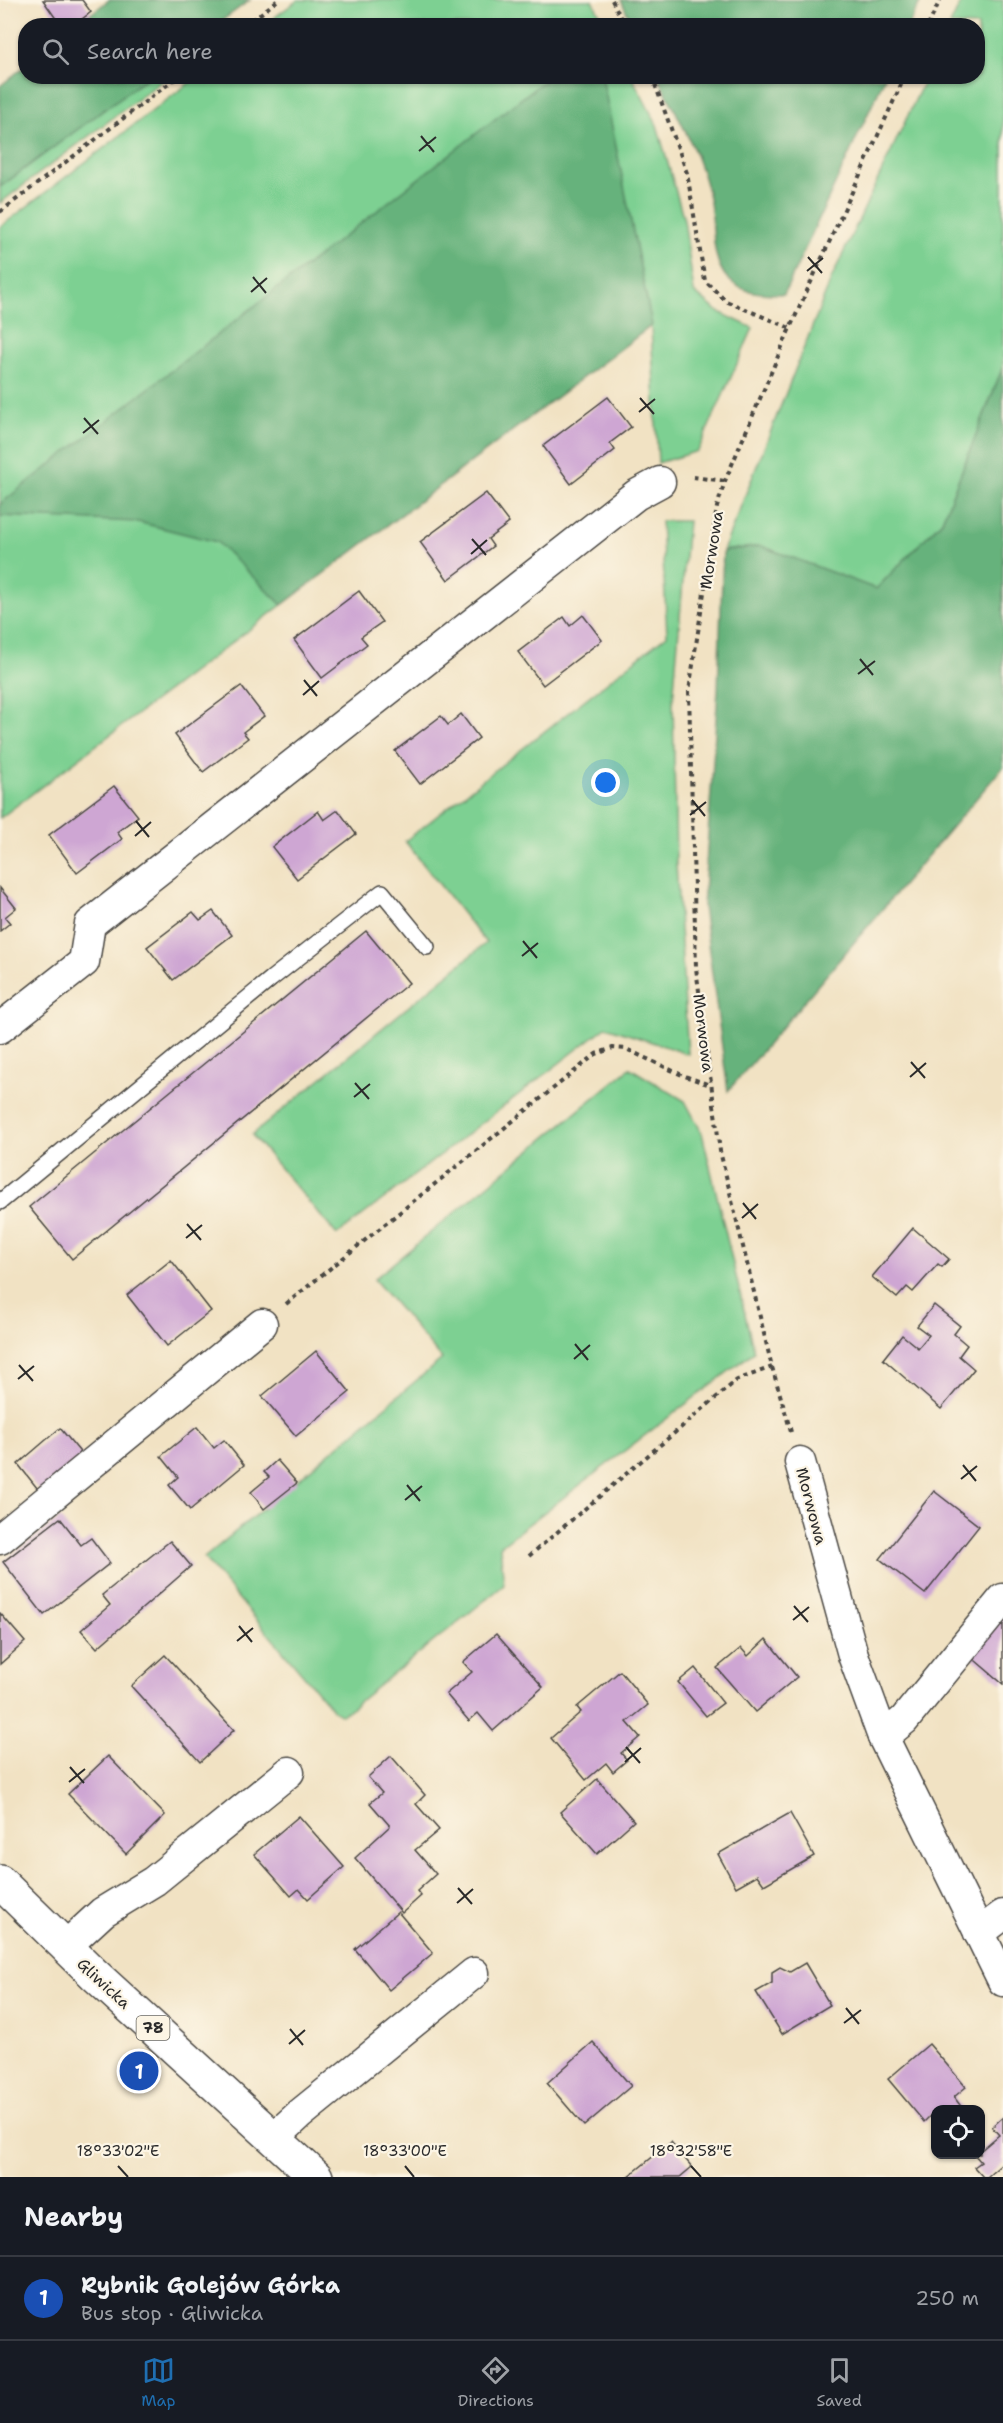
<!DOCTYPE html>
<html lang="en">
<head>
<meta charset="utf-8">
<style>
	:root { --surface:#171b24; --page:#20242c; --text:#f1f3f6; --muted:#9ea1a6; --line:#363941; --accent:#1f6fb2 }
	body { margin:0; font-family:"Shantell Sans",sans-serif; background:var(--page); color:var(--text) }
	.controls { position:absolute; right:18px; bottom:18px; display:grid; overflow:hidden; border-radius:12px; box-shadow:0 2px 4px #0004 }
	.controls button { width:54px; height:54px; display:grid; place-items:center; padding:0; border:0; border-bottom:2px solid var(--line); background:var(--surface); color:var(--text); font:30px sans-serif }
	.you { position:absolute; left:606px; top:783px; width:21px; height:21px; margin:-15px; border:4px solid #fff; border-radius:50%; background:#1a73e8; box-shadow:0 0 0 9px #1a73e833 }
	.badge { display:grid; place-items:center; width:39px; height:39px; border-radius:50%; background:var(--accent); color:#fff; font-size:20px; font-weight:700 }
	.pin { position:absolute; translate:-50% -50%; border:3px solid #fff; box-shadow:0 2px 6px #0006 }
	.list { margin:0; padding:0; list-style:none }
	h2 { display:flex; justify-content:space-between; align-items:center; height:78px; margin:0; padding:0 24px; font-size:26px }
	h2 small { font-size:20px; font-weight:400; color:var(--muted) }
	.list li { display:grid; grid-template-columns:39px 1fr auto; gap:18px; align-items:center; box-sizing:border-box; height:84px; padding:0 24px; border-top:2px solid var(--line) }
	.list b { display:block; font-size:22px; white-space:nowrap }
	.list p { margin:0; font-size:20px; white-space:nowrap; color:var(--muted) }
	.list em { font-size:20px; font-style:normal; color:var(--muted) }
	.icon { flex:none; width:33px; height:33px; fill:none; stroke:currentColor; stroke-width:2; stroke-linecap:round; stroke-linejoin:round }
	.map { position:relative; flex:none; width:1003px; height:2177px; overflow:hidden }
	.search { position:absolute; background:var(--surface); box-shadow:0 2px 4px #0004; left:18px; right:18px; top:18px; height:66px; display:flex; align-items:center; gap:15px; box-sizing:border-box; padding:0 21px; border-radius:24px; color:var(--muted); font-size:22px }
	.sheet { height:162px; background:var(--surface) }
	nav { display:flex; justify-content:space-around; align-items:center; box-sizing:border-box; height:84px; border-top:2px solid var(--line); background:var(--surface); font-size:16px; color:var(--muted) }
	nav a { display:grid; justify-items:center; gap:3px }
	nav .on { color:var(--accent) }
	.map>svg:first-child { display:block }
	.green { fill:#7dd092; stroke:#547e5e; stroke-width:1.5 }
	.forest { fill:#66b27c; stroke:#486e54; stroke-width:1.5 }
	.building { fill:#cea6d3 }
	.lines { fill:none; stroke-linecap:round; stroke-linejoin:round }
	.service-casing { stroke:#494642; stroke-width:18 }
	.minor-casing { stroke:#494642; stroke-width:33 }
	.primary-casing { stroke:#494642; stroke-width:36 }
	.path { stroke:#494642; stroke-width:4; stroke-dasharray:4.5 4.5; stroke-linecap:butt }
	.service { stroke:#fff; stroke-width:15 }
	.minor { stroke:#fff; stroke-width:30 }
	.primary { stroke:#fff; stroke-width:33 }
	.ticks { fill:none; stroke:#2b2b2b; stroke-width:2 }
	.labels { text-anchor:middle; stroke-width:4.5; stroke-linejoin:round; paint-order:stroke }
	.shield { fill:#fcf5e5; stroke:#6a6863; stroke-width:1.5 }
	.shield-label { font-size:15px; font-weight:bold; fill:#2b2b2b }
	.street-label { font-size:16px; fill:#2b2b2b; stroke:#fcf5e5 }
	.ticks-label { font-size:15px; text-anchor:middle; fill:#2b2b2b; stroke:#fcf5e5; stroke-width:4.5; stroke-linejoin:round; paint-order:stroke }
</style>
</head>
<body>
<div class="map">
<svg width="1003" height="2177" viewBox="0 0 1003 2177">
	<rect width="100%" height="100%" fill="#fcf5e5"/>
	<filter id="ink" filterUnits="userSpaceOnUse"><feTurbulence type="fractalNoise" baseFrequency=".0167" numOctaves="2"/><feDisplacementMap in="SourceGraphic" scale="12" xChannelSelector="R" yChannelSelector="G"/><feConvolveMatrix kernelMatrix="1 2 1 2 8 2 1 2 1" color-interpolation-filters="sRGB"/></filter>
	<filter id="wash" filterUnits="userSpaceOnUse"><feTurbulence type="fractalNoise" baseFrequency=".008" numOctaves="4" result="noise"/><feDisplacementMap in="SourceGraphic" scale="24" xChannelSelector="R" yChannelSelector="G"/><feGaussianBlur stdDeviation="1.35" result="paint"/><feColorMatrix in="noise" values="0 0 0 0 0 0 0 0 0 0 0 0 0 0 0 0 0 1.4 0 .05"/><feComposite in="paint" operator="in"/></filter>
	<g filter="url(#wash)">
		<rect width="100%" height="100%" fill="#f1e2c3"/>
		<g class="green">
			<path d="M298 0H592L606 25H264Z"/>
			<path d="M962 0H1003V367L942 521 876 589 761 546 723 551 832 277 926 77 978 76V26L950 25Z"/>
			<path d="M148 77H167L0 203V187Z"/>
			<path d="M197 77H632L657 125 684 220 694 292 717 311 753 328 698 451 658 463 651 326 0 818V227Z"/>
			<path d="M661 521H688L673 701 676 864 688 1054 606 1027 337 1235 252 1135 486 943 405 841 667 635Z"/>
			<path d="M630 1068 685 1101 702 1133 754 1352 500 1546 504 1585 342 1715 333 1710 204 1558 442 1359 374 1279Z"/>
		</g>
		<g class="forest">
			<path d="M109 0H250L216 25H76Z"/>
			<path d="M621 0H921L909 25 633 26Z"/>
			<path d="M25 66 26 76 148 77 0 187V86Z"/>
			<path d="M549 77H602L652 325 282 605 217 542 138 522 0 516V504Z"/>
			<path d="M658 77H885L784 294C764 294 743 294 728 279 713 263 714 237 712 218 708 167 680 121 658 77Z"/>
			<path d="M1003 367V767L728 1091 703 907 718 690 723 551 761 546 876 589 942 521Z"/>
		</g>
		<g id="blocks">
			<g class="building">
				<path d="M43 0H82L91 12 73 26H61Z"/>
				<path d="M608 397 631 427 610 443 615 450 571 484 543 446Z"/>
				<path d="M486 493 509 523 488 539 493 546 448 580 420 542Z"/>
				<path d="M359 591 382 622 361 637 367 644 322 678 294 640Z"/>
				<path d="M583 615 602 640 543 685 518 652 564 617 570 626Z"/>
				<path d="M241 686 264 716 243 732 248 738 203 772 175 735Z"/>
				<path d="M461 714 479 738 420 784 395 751 441 716 448 725Z"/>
				<path d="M114 786 138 816 117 832 122 839 77 873 49 835Z"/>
				<path d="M338 810 356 834 297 879 272 847 318 811 324 820Z"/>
				<path d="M0 888 16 908 5 917 10 923 0 931Z"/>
				<path d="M213 911 232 935 173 980 147 947 193 912 200 920Z"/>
				<path d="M366 931 409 983 72 1259 29 1207Z"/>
				<path d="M913 1228 949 1259 942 1267 938 1264 913 1292 907 1287 897 1298 872 1277Z"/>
				<path d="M171 1260 211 1311 167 1346 127 1295Z"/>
				<path d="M934 1305 960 1326 954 1334 967 1345 959 1356 974 1369 941 1409 883 1359 902 1335 918 1348 929 1335 917 1326Z"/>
				<path d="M316 1351 350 1392 296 1436 262 1396Z"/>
				<path d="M197 1427 214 1448 224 1440 244 1465 190 1510 169 1485 178 1477 161 1456Z"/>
				<path d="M60 1428 84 1457 41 1493 18 1464Z"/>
				<path d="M277 1460 297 1483 264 1509 251 1492 269 1477 264 1472Z"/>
				<path d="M934 1491 979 1526 925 1594 880 1559Z"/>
				<path d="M60 1518 81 1545 91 1538 110 1563 44 1615 3 1562Z"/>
				<path d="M170 1541 191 1566 97 1648 81 1630 110 1605 102 1595Z"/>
				<path d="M0 1613 25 1642 0 1664Z"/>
				<path d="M1003 1613V1684L969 1655Z"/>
				<path d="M496 1634 543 1687 493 1731 478 1713 469 1721 446 1694 472 1672 463 1662Z"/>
				<path d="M766 1639 797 1677 755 1712 717 1668 741 1648 748 1656Z"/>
				<path d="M165 1655 234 1730 200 1762 131 1686Z"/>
				<path d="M695 1668 723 1703 706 1716 678 1682Z"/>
				<path d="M620 1671 648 1705 627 1722 640 1737 621 1753 627 1760 613 1772 606 1763 586 1780 551 1738 581 1712 577 1707Z"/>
				<path d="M108 1756 165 1815 126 1854 68 1794Z"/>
				<path d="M391 1756 425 1795 416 1804 439 1830 415 1850 436 1874 417 1891 421 1896 402 1913 355 1858 390 1826 370 1803 382 1793 368 1777Z"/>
				<path d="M597 1779 634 1821 597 1854 560 1812Z"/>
				<path d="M790 1813 814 1856 764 1885 757 1875 736 1887 718 1854Z"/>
				<path d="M299 1816 344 1867 308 1899 299 1889 291 1896 254 1854Z"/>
				<path d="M398 1912 433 1953 389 1990 355 1949Z"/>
				<path d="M805 1963 830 2005 782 2034 756 1992 772 1983V1972L780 1967 790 1972Z"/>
				<path d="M593 2042 631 2086 584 2126 547 2083Z"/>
				<path d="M929 2044 966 2087 954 2097 963 2109 936 2110 924 2122 888 2079Z"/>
				<path d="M1003 2117V2163L987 2177H983L974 2167 981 2162 974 2154H980V2151L999 2135 992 2127Z"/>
				<path d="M671 2142 692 2167 680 2177H628Z"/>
			</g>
		</g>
	</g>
	<g filter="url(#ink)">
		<use href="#blocks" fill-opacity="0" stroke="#494642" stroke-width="1.5"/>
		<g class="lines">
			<defs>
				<path id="service" d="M0 1202 271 979 382 892 427 947"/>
				<g id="minor">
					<path d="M0 1028 84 962 90 924 636 495 660 482"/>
					<path d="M800 1462 853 1655 883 1737 1003 1981"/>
					<path d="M0 1539 262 1324"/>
					<path d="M883 1737 904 1720 1003 1599"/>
					<path d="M979 1933 1003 1915"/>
					<path d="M65 1947 103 1912 154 1881 289 1772"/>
					<path d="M273 2139 300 2114 474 1973"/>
				</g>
				<path id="primary" d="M0 1882 94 1974 316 2177"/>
			</defs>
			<use href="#service" class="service-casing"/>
			<use href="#minor" class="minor-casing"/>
			<use href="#primary" class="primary-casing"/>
			<g class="path">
				<path d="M612 0 625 26"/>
				<path d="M245 26 278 0"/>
				<path d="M928 26 940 0"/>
				<path d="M652 76 687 173 705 281 726 301 790 328"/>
				<path d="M0 212 179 76"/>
				<path d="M693 477 725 481"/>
				<path d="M286 1304 596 1054 613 1048 626 1049 682 1075 710 1085"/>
				<path d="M791 1432 772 1367 720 1151 696 968 689 691 717 507 725 481 790 328 905 76"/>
				<path d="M529 1556 737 1380 772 1367"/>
			</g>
			<use href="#service" class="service"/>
			<use href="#minor" class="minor"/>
			<use href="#primary" class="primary"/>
		</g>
	</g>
	<path class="ticks" d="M421 136 434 152M419 151 436 137M808 257 822 273M807 271 823 258M253 277 266 293M251 292 267 278M640 398 654 414M639 412 655 399M84 418 98 434M83 433 99 420M472 539 486 555M471 554 487 540M860 659 873 675M858 674 875 661M304 680 317 696M303 695 319 681M692 800 705 816M690 815 706 802M136 821 149 837M135 836 151 822M523 941 537 958M522 956 538 943M911 1062 925 1078M910 1077 926 1063M355 1083 369 1099M354 1097 370 1084M743 1203 756 1219M742 1218 758 1204M187 1224 201 1240M186 1238 202 1225M575 1344 588 1360M574 1359 590 1345M19 1365 33 1381M18 1379 34 1366M963 1465 976 1481M961 1479 977 1466M407 1485 420 1501M405 1500 422 1486M794 1606 808 1622M793 1620 809 1607M239 1626 252 1642M237 1641 253 1628M626 1747 640 1763M625 1762 641 1748M70 1767 84 1783M69 1782 85 1769M458 1888 472 1904M457 1903 473 1889M846 2008 859 2024M844 2023 861 2010M290 2029 303 2045M289 2044 305 2030M118 2166 128 2177M405 2166 414 2177M691 2166 701 2177"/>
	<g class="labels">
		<rect class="shield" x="136.5" y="2016" width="33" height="24" rx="4.5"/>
		<g class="shield-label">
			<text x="153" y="2033">78</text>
		</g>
		<g class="street-label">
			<text transform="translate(711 550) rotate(-81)" y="6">Morwowa</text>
			<text transform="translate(704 1033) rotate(83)" y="6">Morwowa</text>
			<text transform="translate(812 1506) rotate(75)" y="6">Morwowa</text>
			<text transform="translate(104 1983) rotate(43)" y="6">Gliwicka</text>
		</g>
	</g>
	<g class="ticks-label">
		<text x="118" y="2156">18°33'02"E</text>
		<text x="405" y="2156">18°33'00"E</text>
		<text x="691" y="2156">18°32'58"E</text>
	</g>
</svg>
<div class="controls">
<button><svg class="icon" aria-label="locate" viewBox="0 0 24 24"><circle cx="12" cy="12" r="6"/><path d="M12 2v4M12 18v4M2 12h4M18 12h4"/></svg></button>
</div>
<div class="you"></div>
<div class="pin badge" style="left:139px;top:2071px;background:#1a4fb4">1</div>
<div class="search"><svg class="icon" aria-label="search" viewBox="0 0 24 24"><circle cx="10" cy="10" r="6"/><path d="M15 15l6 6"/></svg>Search here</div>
</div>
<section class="sheet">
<h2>Nearby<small></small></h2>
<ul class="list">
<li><span class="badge" style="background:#1a4fb4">1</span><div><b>Rybnik Golejów Górka</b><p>Bus stop · Gliwicka</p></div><em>250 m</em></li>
</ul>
</section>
<nav>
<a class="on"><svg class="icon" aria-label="map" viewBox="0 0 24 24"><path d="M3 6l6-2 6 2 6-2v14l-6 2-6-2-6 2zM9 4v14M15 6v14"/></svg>Map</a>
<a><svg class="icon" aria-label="directions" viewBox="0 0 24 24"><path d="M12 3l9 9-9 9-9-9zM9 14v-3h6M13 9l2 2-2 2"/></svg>Directions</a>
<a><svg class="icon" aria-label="saved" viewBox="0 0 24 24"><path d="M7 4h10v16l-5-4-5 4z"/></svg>Saved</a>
</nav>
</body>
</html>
